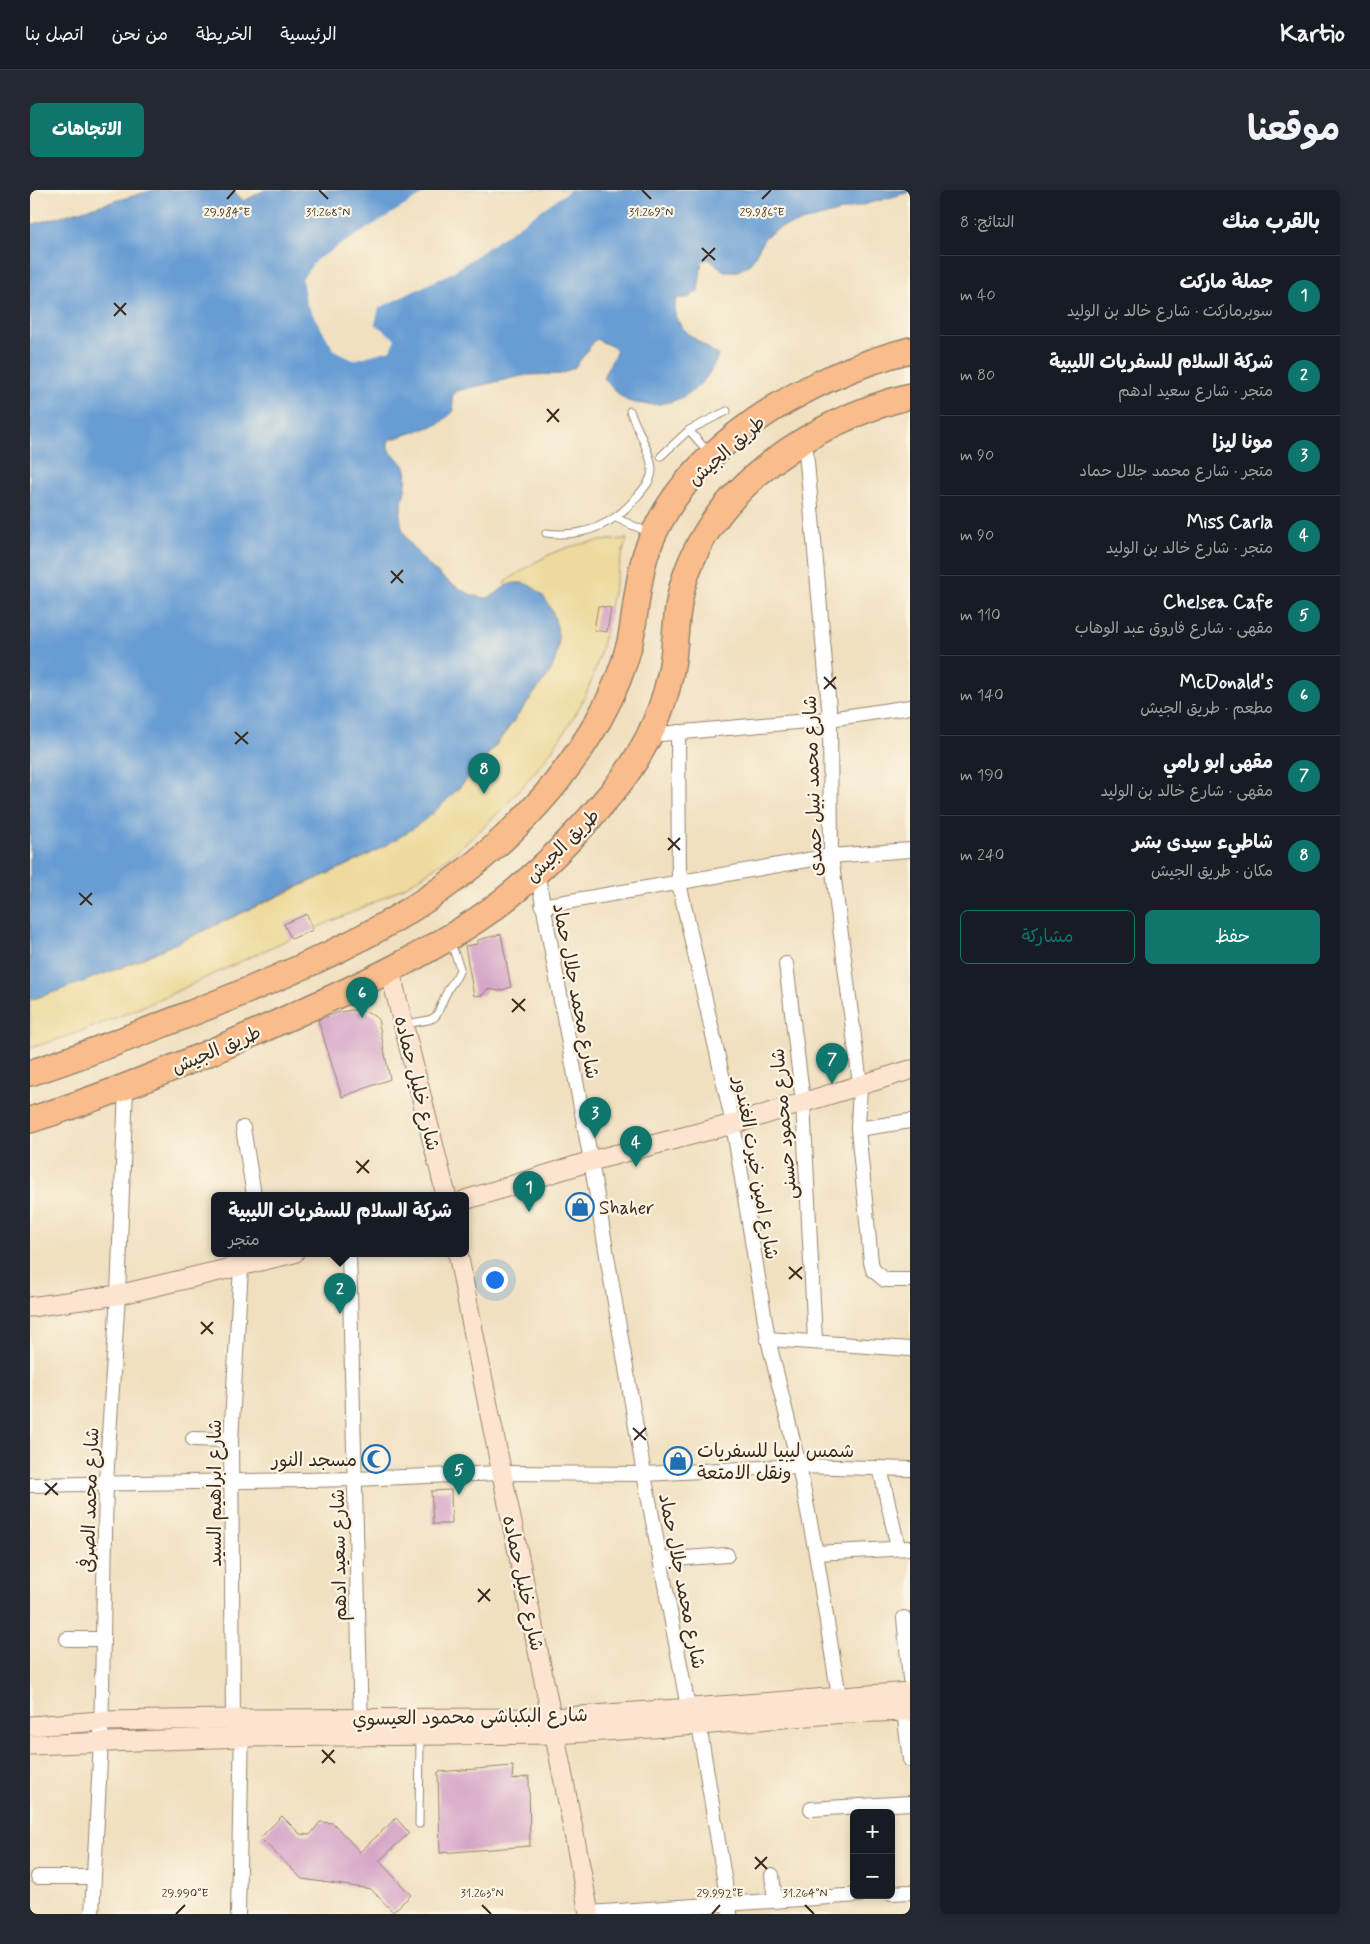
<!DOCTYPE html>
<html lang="ar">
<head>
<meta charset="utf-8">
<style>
	:root { --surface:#171b24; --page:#242831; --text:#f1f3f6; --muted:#9ea1a6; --line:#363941; --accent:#0f766e }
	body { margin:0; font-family:Mynerve,"Playpen Sans Arabic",sans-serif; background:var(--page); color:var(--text); direction:rtl }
	.controls { position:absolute; right:15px; bottom:15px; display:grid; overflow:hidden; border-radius:8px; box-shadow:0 2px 8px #0003 }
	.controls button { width:45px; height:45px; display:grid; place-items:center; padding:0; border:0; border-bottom:1px solid var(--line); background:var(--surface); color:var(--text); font:25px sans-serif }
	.you { position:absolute; left:464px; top:1089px; width:18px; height:18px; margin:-12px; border:4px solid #fff; border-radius:50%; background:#1a73e8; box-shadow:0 0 0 8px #1a73e833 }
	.badge { display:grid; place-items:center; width:32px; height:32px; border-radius:50%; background:var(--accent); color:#fff; font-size:16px; font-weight:700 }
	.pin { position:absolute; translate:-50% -41px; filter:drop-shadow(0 1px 2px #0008) }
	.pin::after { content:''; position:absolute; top:26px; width:18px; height:15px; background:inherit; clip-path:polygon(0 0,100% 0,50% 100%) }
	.popup { position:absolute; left:181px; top:1002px; width:258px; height:65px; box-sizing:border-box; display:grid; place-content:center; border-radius:8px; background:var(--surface); filter:drop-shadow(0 1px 4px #0005); font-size:16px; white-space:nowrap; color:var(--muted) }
	.popup b { font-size:19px; color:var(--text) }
	.popup::after { content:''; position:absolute; left:50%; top:100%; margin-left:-10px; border:10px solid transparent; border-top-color:var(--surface) }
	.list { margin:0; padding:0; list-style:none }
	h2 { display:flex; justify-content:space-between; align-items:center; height:65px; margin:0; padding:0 20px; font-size:21px }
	h2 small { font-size:16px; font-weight:400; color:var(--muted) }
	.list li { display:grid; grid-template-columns:32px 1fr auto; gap:15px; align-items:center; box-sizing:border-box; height:80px; padding:0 20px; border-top:1px solid var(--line) }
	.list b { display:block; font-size:19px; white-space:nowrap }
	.list p { margin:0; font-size:16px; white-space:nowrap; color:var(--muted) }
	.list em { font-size:16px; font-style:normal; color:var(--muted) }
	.actions { display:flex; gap:10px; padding:15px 20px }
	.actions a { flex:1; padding:11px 0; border:1px solid var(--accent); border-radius:8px; text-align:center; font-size:18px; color:var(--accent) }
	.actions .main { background:var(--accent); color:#fff }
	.map { position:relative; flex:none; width:880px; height:1724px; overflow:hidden; direction:ltr; border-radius:8px }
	header { display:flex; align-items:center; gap:30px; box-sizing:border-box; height:70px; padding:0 25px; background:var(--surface); border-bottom:1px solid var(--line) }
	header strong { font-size:24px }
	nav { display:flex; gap:28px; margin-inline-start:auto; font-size:18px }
	.intro { display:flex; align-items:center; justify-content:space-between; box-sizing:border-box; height:120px; padding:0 30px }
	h1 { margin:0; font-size:35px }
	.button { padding:12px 22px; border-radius:8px; background:var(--accent); color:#fff; font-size:18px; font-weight:700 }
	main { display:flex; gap:30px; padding:0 30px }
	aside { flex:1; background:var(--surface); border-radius:8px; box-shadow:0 2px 8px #0003 }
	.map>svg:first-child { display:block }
	.sand { fill:#eeda9e; stroke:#94825e }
	.water { fill:#679dd4; stroke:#516479 }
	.pier { fill:#f0e0c0 }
	.building { fill:#d5a5c8 }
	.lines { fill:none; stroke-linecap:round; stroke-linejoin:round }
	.lane-casing { stroke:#96856f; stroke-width:9 }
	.street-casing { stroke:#96856f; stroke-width:16 }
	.secondary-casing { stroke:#96856f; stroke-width:21 }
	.highway-casing { stroke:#96856f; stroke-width:28 }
	.lane { stroke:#fff; stroke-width:7 }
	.street { stroke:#fff; stroke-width:14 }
	.secondary { stroke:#fde4d0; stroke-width:19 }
	.highway { stroke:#f9bc8a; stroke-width:25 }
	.ticks { fill:none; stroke:#3b2a1e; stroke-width:2 }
	.labels { text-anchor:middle; stroke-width:4.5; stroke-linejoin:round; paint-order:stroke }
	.street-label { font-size:19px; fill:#3b2a1e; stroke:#fcf5e5 }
	.poi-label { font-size:19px; fill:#3b2a1e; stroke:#fcf5e5; text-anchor:start }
	.ticks-label { font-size:12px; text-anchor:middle; fill:#3b2a1e; stroke:#fcf5e5; stroke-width:4.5; stroke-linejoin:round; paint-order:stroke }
</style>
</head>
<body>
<header>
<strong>Kartio</strong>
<nav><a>الرئيسية</a><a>الخريطة</a><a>من نحن</a><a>اتصل بنا</a></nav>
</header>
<div class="intro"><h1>موقعنا</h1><a class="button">الاتجاهات</a></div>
<main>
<aside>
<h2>بالقرب منك<small>النتائج: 8</small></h2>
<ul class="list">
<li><span class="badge">1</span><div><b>جملة ماركت</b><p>سوبرماركت · شارع خالد بن الوليد</p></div><em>40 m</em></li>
<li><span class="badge">2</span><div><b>شركة السلام للسفريات الليبية</b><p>متجر · شارع سعيد ادهم</p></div><em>80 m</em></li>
<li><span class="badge">3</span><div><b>مونا ليزا</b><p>متجر · شارع محمد جلال حماد</p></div><em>90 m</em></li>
<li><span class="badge">4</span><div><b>Miss Carla</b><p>متجر · شارع خالد بن الوليد</p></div><em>90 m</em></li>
<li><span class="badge">5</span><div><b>Chelsea Cafe</b><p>مقهى · شارع فاروق عبد الوهاب</p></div><em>110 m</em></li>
<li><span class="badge">6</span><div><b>McDonald's</b><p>مطعم · طريق الجيش</p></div><em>140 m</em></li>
<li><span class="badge">7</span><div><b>مقهى ابو رامي</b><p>مقهى · شارع خالد بن الوليد</p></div><em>190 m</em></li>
<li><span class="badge">8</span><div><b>شاطيء سيدى بشر</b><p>مكان · طريق الجيش</p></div><em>240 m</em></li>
</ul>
<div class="actions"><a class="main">حفظ</a><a>مشاركة</a></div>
</aside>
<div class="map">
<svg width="880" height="1724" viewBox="0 0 880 1724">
	<rect width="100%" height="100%" fill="#fcf5e5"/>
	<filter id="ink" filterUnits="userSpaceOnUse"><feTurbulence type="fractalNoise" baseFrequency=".02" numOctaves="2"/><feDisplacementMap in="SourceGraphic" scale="10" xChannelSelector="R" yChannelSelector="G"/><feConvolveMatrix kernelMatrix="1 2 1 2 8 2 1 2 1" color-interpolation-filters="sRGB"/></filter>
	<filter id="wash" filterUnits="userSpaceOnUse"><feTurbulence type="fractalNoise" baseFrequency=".0096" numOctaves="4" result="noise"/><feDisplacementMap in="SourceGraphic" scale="20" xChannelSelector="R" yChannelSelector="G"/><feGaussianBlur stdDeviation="1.12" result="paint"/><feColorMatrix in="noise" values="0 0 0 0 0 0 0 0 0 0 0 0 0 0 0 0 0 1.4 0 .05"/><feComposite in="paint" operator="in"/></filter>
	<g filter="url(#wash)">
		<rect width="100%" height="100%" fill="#f0e0c0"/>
		<path class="sand" d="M597 349C577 407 579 462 549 518 512 584 440 660 374 697 327 723 277 740 229 763 153 798 80 835 0 858V810L99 775 339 665 374 644 406 620 464 558 522 479 528 457 527 435 481 394 476 396 474 393C521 360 538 352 597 349Z"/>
		<path class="water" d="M124 0H202L214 11 235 0H880V2L749 38 735 47 721 73 708 81H694L679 69 672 71 668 101 658 108H647C636 136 670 151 688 165 675 203 638 223 598 211 590 208 580 194 573 187L587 161 583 157 566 149 545 177 531 184 496 185 426 201 422 207 424 221 409 234 359 250C353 265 373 267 376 280 379 298 368 316 371 334 376 361 430 409 457 408 465 406 469 400 476 396 495 386 512 401 520 417 528 433 531 452 525 470 520 487 508 497 498 511 466 555 435 598 393 631 350 664 299 682 251 704 169 743 87 783 0 810V35Z"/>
		<path class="pier" d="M400 0H540L423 82 349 118 345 134 365 149 360 160 323 170 304 160 276 113 272 89 286 70Z"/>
		<g id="blocks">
			<g class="building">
				<path d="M568 416 581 418 577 442 564 440Z"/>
				<path d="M277 724 283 740 261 749 254 734Z"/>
				<path d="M471 744 481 797 469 801 457 799 453 805 444 806 435 756 448 754V750Z"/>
				<path d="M322 820 338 822 348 829 360 889 312 907 288 830 309 822Z"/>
				<path d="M421 1300 422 1334H403L401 1301Z"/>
				<path d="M483 1576 482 1590 499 1586 500 1656 410 1663 408 1582Z"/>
				<path d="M252 1626 270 1644 280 1645 290 1632 303 1633 330 1662 366 1628 379 1643 349 1671 381 1705 363 1722 341 1699 272 1689 230 1648Z"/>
			</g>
		</g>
	</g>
	<g filter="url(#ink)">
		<use href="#blocks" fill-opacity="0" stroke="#96856f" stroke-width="1"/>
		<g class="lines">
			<defs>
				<g id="lane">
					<path d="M659 240 678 262"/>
					<path d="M631 266 659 240 697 221"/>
					<path d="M586 328 620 343"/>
					<path d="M516 343C555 348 586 334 610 303 616 296 622 289 622 279 621 263 606 237 600 221"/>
					<path d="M375 834C417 828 401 830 419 798 423 791 429 786 430 778L420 751"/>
					<path d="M389 1634 390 1547"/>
				</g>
				<g id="street">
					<path d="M775 250 800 529 801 666 830 894 828 939 841 1072 843 1080 855 1090H880"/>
					<path d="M648 542 649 693 703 934 738 1149 769 1276 786 1363 809 1507"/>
					<path d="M620 545 800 529 880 517"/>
					<path d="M507 682 561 971 614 1284 658 1517"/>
					<path d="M512 716 801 666 880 660"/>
					<path d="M756 774 773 912 785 1151"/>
					<path d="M213 938 224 1005"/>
					<path d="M828 939 880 931"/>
					<path d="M319 1063 331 1537"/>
					<path d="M738 1149 880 1159"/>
					<path d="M163 1249 201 1250"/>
					<path d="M850 1278 868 1357"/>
					<path d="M0 1295 325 1289 470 1283 614 1284 769 1276 880 1279"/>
					<path d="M786 1363 880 1358"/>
					<path d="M630 1370 697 1365"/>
					<path d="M874 1428 880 1489"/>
					<path d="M37 1449H73"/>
					<path d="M874 1521 880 1570"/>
					<path d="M203 1529 201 1250 211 1077"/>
					<path d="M669 1535 700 1724"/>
					<path d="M781 1619 880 1613"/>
					<path d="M742 1685 745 1711"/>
					<path d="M8 1687H64"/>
					<path d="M861 1703 880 1702"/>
					<path d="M559 1723 830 1705"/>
					<path d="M62 1724 71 1551 76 1292 88 1105 96 897"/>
					<path d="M208 1724 212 1537"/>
				</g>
				<g id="secondary">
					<path d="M360 781 416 1005"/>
					<path d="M435 1010 561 971 703 934 880 880"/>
					<path d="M428 1063C470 1283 519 1503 559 1724"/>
					<path d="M0 1117 88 1105 264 1063"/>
					<path d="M0 1536 71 1531 203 1529 522 1528 880 1502"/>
					<path d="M0 1555 212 1547 525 1544 669 1535 815 1523 880 1521"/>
				</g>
				<g id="highway">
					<path d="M0 883C62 863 121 839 182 815 314 762 431 708 524 595 558 552 587 506 600 452 606 423 607 392 616 363 652 258 778 186 880 160"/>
					<path d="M0 930C89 902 175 866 260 827 324 798 389 769 448 729 500 694 544 648 584 600 615 562 636 517 643 469 646 443 646 416 654 391 684 294 787 230 880 206"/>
				</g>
			</defs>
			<use href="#lane" class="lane-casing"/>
			<use href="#street" class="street-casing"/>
			<use href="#secondary" class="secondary-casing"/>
			<use href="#highway" class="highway-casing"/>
			<use href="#lane" class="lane"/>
			<use href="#street" class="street"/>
			<use href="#secondary" class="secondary"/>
			<use href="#highway" class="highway"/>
		</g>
	</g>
	<path class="ticks" d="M289 0 298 9M612 0 621 9M197 9 205 0M732 9 741 0M672 58 685 70M672 71 685 58M84 113 96 125M84 126 96 113M517 219 529 232M517 232 529 219M361 381 373 393M361 393 373 380M794 487 806 499M794 499 806 487M205 542 218 554M205 554 218 542M638 648 650 660M638 660 650 648M49 703 62 715M50 715 62 703M482 809 495 821M482 822 495 809M326 971 339 983M327 983 339 970M759 1077 772 1089M759 1089 772 1077M171 1132 183 1144M171 1144 183 1132M603 1238 616 1250M604 1250 616 1238M15 1293 28 1305M15 1305 27 1293M448 1399 460 1411M448 1412 460 1399M292 1560 305 1573M292 1573 304 1560M725 1667 737 1679M725 1679 737 1667M452 1715 461 1724M775 1715 784 1724M146 1724 155 1715M682 1724 690 1715"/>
	<defs>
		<symbol id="shop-ring" viewBox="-11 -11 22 22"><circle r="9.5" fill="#fcf5e5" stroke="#1f6fb2" stroke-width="1.5"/><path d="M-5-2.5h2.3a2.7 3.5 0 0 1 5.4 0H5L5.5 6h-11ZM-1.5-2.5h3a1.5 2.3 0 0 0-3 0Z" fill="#1f6fb2"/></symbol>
		<symbol id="mosque-ring" viewBox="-11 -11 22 22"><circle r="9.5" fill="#fcf5e5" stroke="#1f6fb2" stroke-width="1.5"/><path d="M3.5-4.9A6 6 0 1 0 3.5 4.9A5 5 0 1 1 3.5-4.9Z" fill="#1f6fb2"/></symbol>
	</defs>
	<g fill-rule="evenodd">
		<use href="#shop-ring" x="534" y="1001" width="32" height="32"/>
		<use href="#mosque-ring" x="330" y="1253" width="32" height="32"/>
		<use href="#shop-ring" x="632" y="1255" width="32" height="32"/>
	</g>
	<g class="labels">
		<g class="street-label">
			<text transform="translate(696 260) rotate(-41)" y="7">طريق الجيش</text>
			<text transform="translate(782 596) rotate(-92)" y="7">شارع محمد نبيل حمدى</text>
			<text transform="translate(532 655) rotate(-45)" y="7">طريق الجيش</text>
			<text transform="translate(547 801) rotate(79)" y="7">شارع محمد جلال حماد</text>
			<text transform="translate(186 859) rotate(-23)" y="7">طريق الجيش</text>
			<text transform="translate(388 893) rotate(76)" y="7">شارع خليل حماده</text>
			<text transform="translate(753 934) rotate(-95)" y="7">شارع محمود حسنى</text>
			<text transform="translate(727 978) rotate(80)" y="7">شارع امين خيرت الغندور</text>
			<text transform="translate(184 1303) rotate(-90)" y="7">شارع ابراهيم السيد</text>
			<text transform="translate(59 1310) rotate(-88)" y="7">شارع محمد الصرفى</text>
			<text transform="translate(308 1365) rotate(-91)" y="7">شارع سعيد ادهم</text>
			<text transform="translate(653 1391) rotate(79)" y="7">شارع محمد جلال حماد</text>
			<text transform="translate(494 1393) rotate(78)" y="7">شارع خليل حماده</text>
			<text transform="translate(440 1526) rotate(-1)" y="7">شارع البكباشى محمود العيسوي</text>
		</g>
		<g class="poi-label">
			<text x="569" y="1024">Shaher</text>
			<text x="667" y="1267">شمس ليبيا للسفريات<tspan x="667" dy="22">ونقل الامتعة</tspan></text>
			<text x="327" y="1276" text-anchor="end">مسجد النور</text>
		</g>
	</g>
	<g class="ticks-label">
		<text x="298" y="26">31.268°N</text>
		<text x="621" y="26">31.269°N</text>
		<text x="197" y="26">29.984°E</text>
		<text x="732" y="26">29.986°E</text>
		<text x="155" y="1707">29.990°E</text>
		<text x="690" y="1707">29.992°E</text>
		<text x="452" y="1707">31.263°N</text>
		<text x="775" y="1707">31.264°N</text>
	</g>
</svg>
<div class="controls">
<button>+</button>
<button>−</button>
</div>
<div class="you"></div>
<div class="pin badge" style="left:499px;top:1022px">1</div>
<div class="pin badge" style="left:310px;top:1124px">2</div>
<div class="popup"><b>شركة السلام للسفريات الليبية</b>متجر</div>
<div class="pin badge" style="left:565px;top:948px">3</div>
<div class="pin badge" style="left:606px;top:977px">4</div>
<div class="pin badge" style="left:429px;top:1305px">5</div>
<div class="pin badge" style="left:332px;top:828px">6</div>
<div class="pin badge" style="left:802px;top:894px">7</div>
<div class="pin badge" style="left:454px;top:604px">8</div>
</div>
</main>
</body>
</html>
